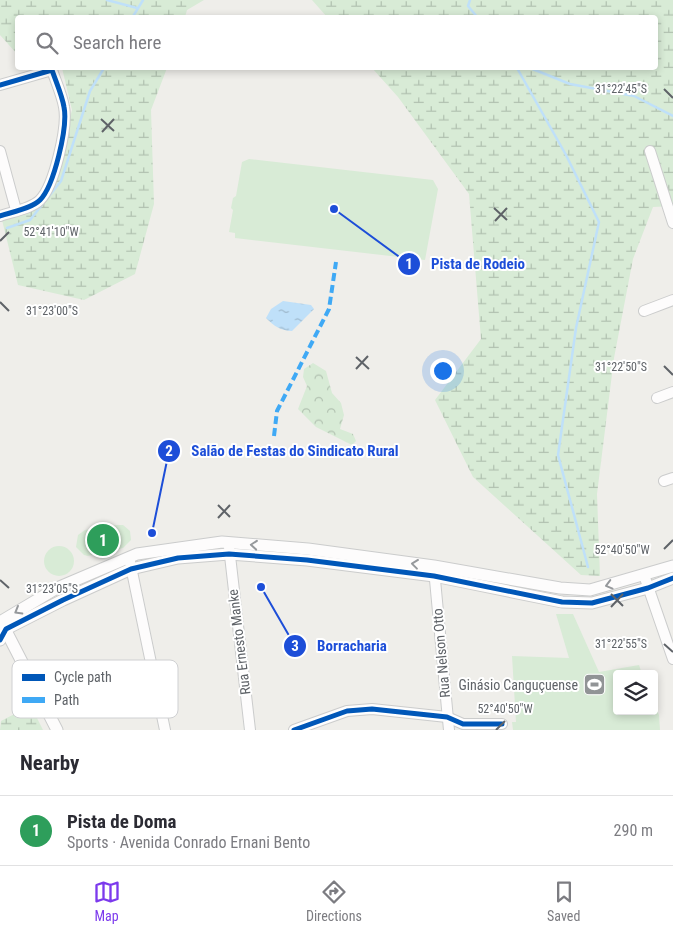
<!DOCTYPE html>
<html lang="en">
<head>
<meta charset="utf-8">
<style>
	:root { --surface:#fff; --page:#f7f7f7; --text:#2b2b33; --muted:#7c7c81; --line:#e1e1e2; --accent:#7c3aed }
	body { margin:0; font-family:"Roboto Condensed",sans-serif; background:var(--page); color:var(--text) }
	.controls { position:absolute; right:15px; bottom:15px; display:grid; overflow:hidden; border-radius:5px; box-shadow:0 2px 8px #0003 }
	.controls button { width:45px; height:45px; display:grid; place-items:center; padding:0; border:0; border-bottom:1px solid var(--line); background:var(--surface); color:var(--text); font:25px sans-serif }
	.you { position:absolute; left:442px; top:370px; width:18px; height:18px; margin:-12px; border:4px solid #fff; border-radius:50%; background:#1a73e8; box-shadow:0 0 0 8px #1a73e833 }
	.badge { display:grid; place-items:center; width:32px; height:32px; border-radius:50%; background:var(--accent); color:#fff; font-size:16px; font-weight:700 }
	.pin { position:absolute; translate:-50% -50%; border:2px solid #fff; box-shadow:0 1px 5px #0006 }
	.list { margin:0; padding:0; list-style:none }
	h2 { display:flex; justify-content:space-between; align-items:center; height:65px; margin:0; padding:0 20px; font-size:21px }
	h2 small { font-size:16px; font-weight:400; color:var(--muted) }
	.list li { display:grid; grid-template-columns:32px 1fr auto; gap:15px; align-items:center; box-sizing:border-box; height:70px; padding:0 20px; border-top:1px solid var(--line) }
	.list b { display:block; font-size:19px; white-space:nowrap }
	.list p { margin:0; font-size:16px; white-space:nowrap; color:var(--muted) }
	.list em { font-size:16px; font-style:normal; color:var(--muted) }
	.icon { flex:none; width:28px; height:28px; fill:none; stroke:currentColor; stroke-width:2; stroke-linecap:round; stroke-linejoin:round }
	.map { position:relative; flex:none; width:673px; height:730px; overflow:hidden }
	.search { position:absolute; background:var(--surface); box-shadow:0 2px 8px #0003; left:15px; right:15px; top:15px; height:55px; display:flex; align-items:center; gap:12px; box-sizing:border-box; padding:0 18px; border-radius:5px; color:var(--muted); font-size:19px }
	.sheet { height:135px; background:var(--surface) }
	nav { display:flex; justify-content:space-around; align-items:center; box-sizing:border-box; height:70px; border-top:1px solid var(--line); background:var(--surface); font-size:14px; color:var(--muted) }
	nav a { display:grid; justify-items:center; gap:2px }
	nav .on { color:var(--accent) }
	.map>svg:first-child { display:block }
	.green { fill:#d8ebd6 }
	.forest { fill:url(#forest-crowns) }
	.wetland { fill:url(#wetland-marsh) }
	.water { fill:url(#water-ripples) }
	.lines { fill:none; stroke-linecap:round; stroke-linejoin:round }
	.stream { stroke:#bfe0f9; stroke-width:2.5 }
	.minor-casing { stroke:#cbcccc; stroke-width:12 }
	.tertiary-casing { stroke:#cbcccc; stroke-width:13 }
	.minor { stroke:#fdfcfc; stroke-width:10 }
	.tertiary { stroke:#fdfcfc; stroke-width:11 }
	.quiet { stroke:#3fa9f5; stroke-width:4; stroke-dasharray:8 4; stroke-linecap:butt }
	.cycleway-casing { stroke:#fff; stroke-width:8 }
	.cycleway { stroke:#0057b8; stroke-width:5 }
	.oneway { stroke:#96999c }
	.ticks { fill:none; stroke:#5f6368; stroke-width:2 }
	.labels { text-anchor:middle; stroke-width:4; stroke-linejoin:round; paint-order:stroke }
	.street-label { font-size:14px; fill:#5f6368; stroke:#fff }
	.poi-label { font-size:14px; fill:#5f6368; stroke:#fff; text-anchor:end }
	.key { fill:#fff; stroke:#cfd0d2; stroke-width:1 }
	.key-label { font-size:14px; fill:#5f6368 }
	.ticks-label { font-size:12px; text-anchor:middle; fill:#5f6368; stroke:#fff; stroke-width:4; stroke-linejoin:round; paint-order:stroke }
	.leader { fill:none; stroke:#1d4ed8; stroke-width:2 }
	.callout-dot { fill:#1d4ed8; stroke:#fff; stroke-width:2 }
	.mark-label { font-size:15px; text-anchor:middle; font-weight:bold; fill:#fff }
	.callout-label { font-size:15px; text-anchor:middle; font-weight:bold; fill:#1d4ed8; stroke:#fff; stroke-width:4; stroke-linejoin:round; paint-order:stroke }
</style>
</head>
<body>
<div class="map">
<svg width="673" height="730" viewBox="0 0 673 730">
	<defs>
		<pattern id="forest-crowns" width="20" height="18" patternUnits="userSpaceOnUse" patternTransform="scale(1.25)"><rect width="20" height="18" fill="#d8ebd6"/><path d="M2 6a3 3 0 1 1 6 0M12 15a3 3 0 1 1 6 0" fill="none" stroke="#b2c2b1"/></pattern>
		<pattern id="wetland-marsh" width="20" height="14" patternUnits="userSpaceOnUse" patternTransform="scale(1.25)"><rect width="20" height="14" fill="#d8ebd6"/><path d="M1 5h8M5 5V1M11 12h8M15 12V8" fill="none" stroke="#b2c2b1"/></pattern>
		<pattern id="water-ripples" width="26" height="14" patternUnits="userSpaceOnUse" patternTransform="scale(1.25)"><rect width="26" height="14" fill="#bfe0f9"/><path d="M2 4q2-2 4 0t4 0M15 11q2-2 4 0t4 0" fill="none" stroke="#9eb9cd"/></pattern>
	</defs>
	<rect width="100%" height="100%" fill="#efeeea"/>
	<g class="green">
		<path d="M249 159 433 180 438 189 425 260 235 238V233L229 232 233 210 231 208 233 198 236 196 242 162Z"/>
		<path d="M117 525H123L130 531 131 540 123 548 88 556 84 555 76 547 78 535 85 530Z"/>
		<circle cx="59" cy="561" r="15"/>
		<path d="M556 614H573L599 672 639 665 642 674H617V711H654V703L659 715 660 730H513L512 722H516L512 656 569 658Z"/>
	</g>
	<path class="forest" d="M313 363 326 371 332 393 341 403 344 415 340 429 353 434 356 441 352 445 316 427 298 409 307 386 303 377 304 369Z"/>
	<g class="wetland">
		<path d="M0 0H204L187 10 185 17 18 18 17 54 0 35Z"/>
		<path d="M312 0H673V206L653 207 633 259 614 358 597 494 600 576 581 575 473 477 435 400 481 339 469 194 398 97 372 68H656V18L327 17Z"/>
		<path d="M62 68H167L151 110 154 204 135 274 84 300 18 285 2 220 47 199 72 110Z"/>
		<path d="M24 709 35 714 43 730H0L1 721Z"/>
	</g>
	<path class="water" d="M283 301 311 305 314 309 292 331C281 331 274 326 266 318L271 309Z"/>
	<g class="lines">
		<g class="stream">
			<path d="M107 0 137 8"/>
			<path d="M470 0 468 6 478 18"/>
			<path d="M132 18 143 0"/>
			<path d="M517 68 566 155 599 222 576 328 558 455 588 567"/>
			<path d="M530 68 570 84 634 96 673 116"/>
			<path d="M7 228 30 220 61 181 90 91 104 68"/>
		</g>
		<defs>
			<g id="minor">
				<path d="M0 85 52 70C56 82 62 95 64 107 68 127 54 186 40 200 31 209 11 212 0 216"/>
				<path d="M0 151 16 210"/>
				<path d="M650 151 673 223"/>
				<path d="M644 311 673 300"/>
				<path d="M657 398 673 392"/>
				<path d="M664 481 673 478"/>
				<path d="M229 547 250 730"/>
				<path d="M130 562 165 730"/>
				<path d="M434 569 449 730"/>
				<path d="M644 575 673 659"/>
				<path d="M294 730 347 711 372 709 447 717 463 724H502"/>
			</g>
			<g id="tertiary">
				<path d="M0 622 57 588 137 554 222 542 308 549 434 566 560 588 590 590 673 566"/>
				<path d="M3 625 57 730"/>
				<path d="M0 640 6 629 63 600 131 569 178 558 229 554 307 560 434 576 562 602 592 603 648 588 673 578"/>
			</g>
		</defs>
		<use href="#minor" class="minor-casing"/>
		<use href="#tertiary" class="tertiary-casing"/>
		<use href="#minor" class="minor"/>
		<use href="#tertiary" class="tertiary"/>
		<path class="quiet" d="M274 436 277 411 329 309 336 262"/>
		<defs>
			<g id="cycleway">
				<path d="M0 85 52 70C56 82 62 95 64 107 68 127 54 186 40 200 31 209 11 212 0 216"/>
				<path d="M0 640 6 629 63 600 131 569 178 558 229 554 307 560 434 576 562 602 592 603 648 588 673 578"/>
				<path d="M294 730 347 711 372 709 447 717 463 724H502"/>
			</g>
		</defs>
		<use href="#cycleway" class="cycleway-casing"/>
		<use href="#cycleway" class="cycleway"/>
	</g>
	<defs><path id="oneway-chevron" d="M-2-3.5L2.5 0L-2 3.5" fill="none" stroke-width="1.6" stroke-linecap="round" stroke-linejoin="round" transform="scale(1.25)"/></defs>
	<g class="oneway">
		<use href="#oneway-chevron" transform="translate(254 545) rotate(-175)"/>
		<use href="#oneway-chevron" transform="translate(415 564) rotate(-173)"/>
		<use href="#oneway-chevron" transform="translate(609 585) rotate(165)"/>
		<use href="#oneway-chevron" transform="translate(18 611) rotate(150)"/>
	</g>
	<path class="ticks" d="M664 89 673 98M101 119 114 131M102 132 114 119M494 208 507 220M495 221 507 208M0 241 9 232M0 302 9 311M356 357 369 369M664 366 673 375M356 369 368 356M218 505 230 517M218 518 230 505M664 549 673 540M0 580 9 588M611 594 623 606M611 607 623 594M664 644 673 652M496 730 505 721"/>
	<defs>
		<symbol id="stadium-square" viewBox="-11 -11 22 22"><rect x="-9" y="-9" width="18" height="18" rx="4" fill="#919496" stroke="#fff"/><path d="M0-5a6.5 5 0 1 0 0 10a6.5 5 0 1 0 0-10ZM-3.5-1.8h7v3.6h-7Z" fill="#fff"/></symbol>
	</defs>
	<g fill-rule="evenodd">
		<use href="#stadium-square" x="582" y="672" width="25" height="25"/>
	</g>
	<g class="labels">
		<g class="street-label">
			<text transform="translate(239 642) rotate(-97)" y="5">Rua Ernesto Manke</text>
			<text transform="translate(441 653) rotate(-95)" y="5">Rua Nelson Otto</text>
		</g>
		<g class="poi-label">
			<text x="578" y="690">Ginásio Canguçuense</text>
		</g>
	</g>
	<rect x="12" y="660" width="166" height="58" rx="8" class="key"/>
	<rect x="22" y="674" width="23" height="7" fill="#0057b8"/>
	<rect x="22" y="697" width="23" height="6" fill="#3fa9f5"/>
	<g class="key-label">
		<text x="54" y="682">Cycle path</text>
		<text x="54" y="705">Path</text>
	</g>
	<g class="ticks-label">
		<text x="621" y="93">31°22'45"S</text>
		<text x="51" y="236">52°41'10"W</text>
		<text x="52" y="315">31°23'00"S</text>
		<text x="621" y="371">31°22'50"S</text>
		<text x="622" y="554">52°40'50"W</text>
		<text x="52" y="593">31°23'05"S</text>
		<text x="621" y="648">31°22'55"S</text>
		<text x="505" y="713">52°40'50"W</text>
	</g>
	<path class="leader" d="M334 209L409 264M152 533L169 451M261 587L295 646"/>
	<g class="callout-dot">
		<circle cx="334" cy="209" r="5"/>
		<circle cx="152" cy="533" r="5"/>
		<circle cx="261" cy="587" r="5"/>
		<circle cx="409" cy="264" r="12"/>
		<circle cx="169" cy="451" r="12"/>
		<circle cx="295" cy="646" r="12"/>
	</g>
	<g class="mark-label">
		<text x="409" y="269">1</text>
		<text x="169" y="456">2</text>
		<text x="295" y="651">3</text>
	</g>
	<g class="callout-label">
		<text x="478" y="269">Pista de Rodeio</text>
		<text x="295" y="456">Salão de Festas do Sindicato Rural</text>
		<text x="352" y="651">Borracharia</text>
	</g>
</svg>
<div class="controls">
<button><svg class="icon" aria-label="layers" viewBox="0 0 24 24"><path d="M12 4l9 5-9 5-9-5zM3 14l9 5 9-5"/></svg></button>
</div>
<div class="you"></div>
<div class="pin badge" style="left:103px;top:540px;background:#2e9e5b">1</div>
<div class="search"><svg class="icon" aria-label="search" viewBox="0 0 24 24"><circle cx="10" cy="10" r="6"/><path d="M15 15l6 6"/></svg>Search here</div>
</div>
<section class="sheet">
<h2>Nearby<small></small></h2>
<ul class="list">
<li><span class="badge" style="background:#2e9e5b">1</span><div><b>Pista de Doma</b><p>Sports · Avenida Conrado Ernani Bento</p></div><em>290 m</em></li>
</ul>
</section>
<nav>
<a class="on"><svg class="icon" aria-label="map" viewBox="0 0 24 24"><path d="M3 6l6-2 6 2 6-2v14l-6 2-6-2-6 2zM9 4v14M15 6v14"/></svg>Map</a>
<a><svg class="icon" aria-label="directions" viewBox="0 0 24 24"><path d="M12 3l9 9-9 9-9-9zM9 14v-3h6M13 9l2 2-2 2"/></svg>Directions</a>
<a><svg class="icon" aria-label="saved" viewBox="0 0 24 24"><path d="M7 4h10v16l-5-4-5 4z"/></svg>Saved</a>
</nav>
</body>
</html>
